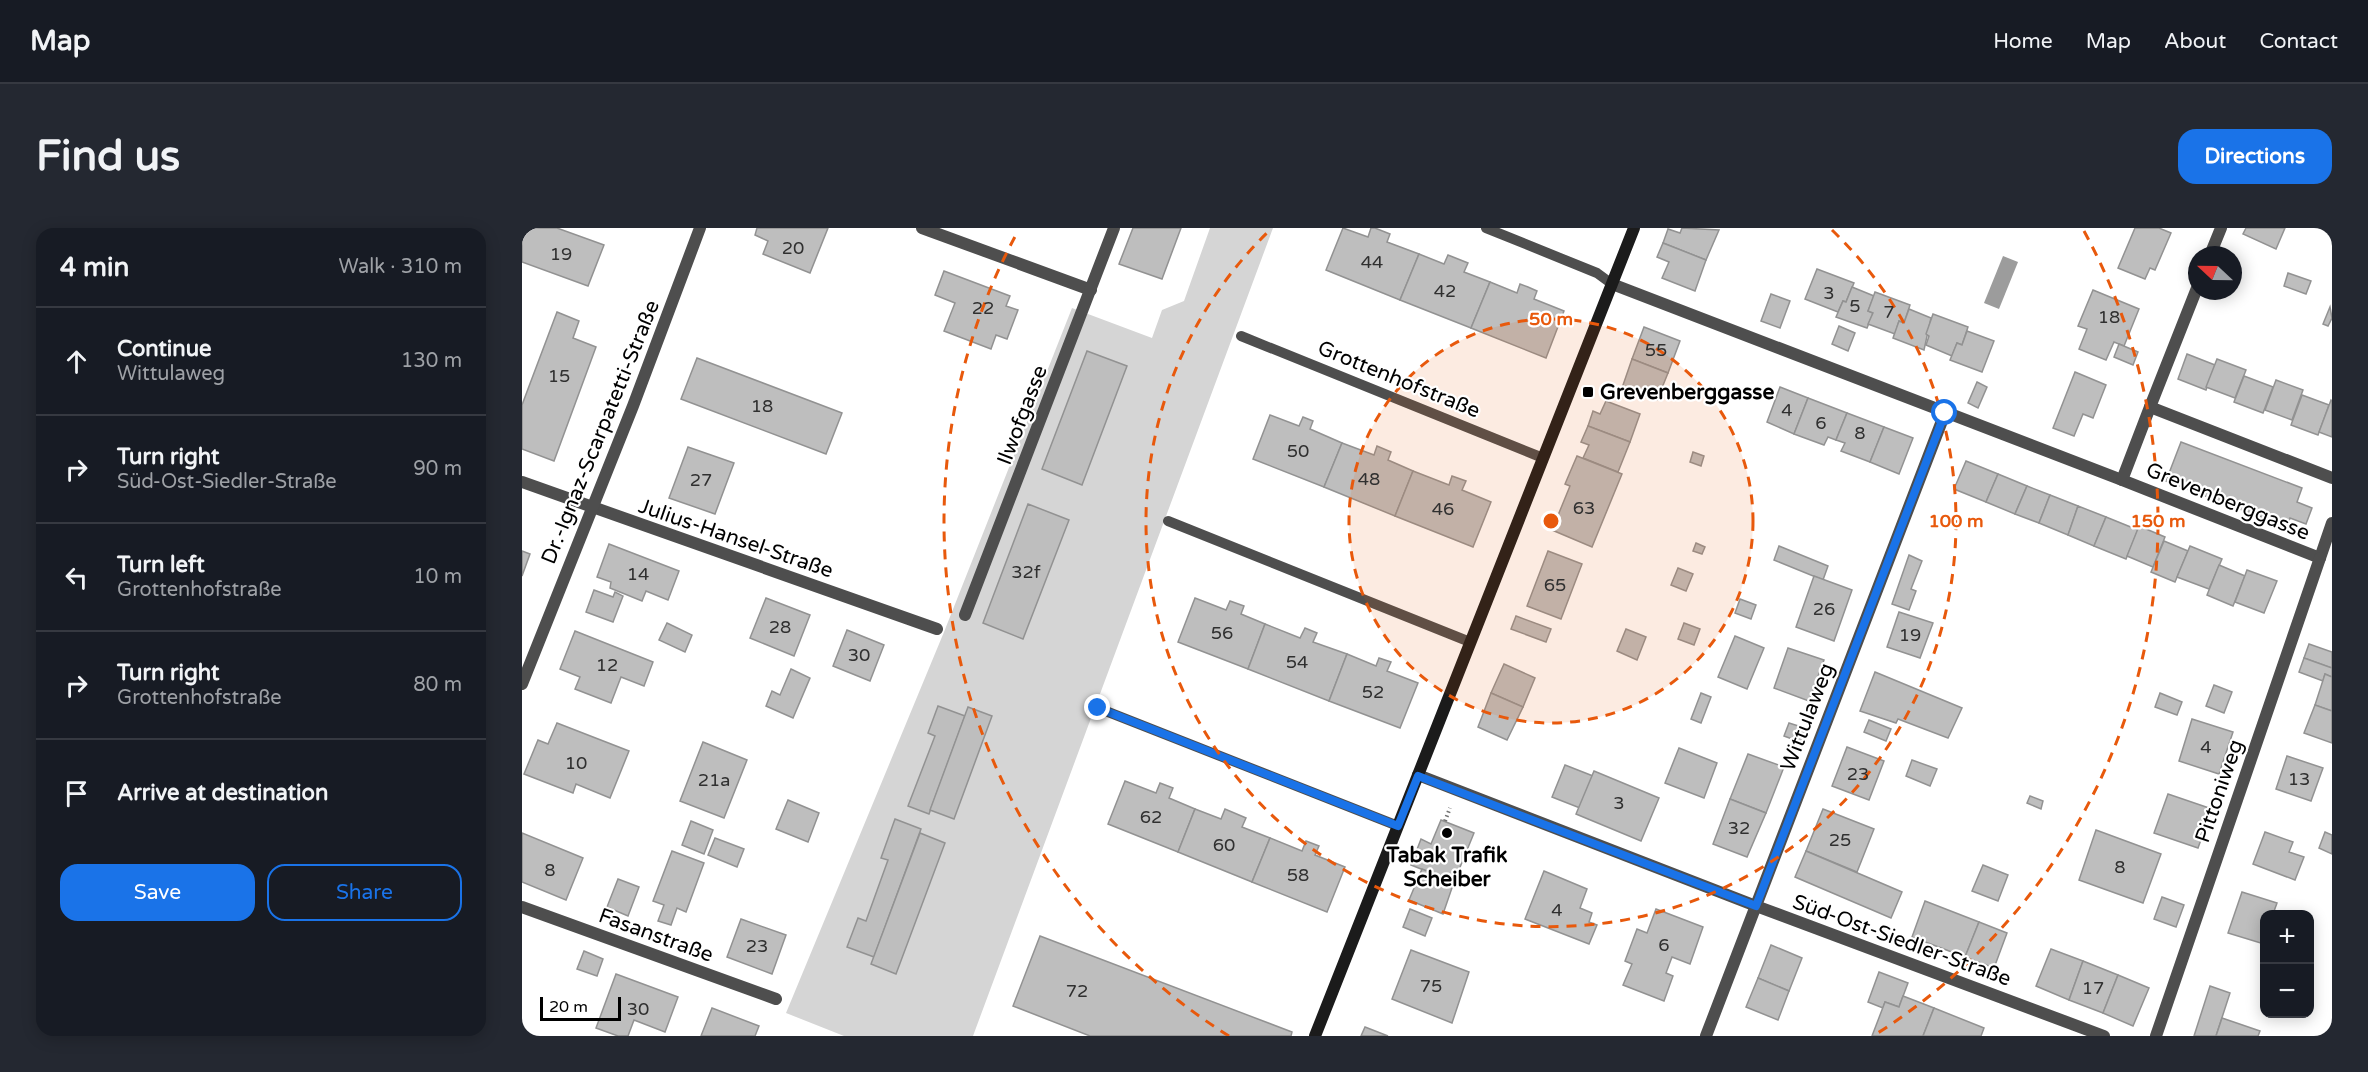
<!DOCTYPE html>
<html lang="en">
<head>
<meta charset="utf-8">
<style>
	:root { --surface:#171b24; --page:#242831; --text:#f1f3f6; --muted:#9ea1a6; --line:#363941; --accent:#1a73e8 }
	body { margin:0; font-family:"Varela Round",sans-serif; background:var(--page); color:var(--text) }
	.controls { position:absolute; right:18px; bottom:18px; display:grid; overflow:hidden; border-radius:12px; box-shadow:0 3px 15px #0003 }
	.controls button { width:54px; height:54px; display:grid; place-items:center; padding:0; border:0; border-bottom:2px solid var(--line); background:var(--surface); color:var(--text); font:30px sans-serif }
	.compass { position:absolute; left:1666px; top:18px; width:54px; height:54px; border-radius:50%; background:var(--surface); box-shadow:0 3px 15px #0003; rotate:292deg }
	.scale { position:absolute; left:18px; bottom:15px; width:81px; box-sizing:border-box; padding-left:6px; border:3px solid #000; border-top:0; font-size:16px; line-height:21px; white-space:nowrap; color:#000; -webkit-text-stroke:4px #fff; paint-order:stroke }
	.stop { position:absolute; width:18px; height:18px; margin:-14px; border:4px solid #1a73e8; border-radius:50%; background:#fff }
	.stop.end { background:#1a73e8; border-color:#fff; box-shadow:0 2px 6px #0008 }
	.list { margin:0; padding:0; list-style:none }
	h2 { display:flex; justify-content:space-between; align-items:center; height:78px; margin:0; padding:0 24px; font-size:26px }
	h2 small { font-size:20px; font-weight:400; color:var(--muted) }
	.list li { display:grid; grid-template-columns:39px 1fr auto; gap:18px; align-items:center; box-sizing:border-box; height:108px; padding:0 24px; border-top:2px solid var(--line) }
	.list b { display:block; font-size:22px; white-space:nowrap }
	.list p { margin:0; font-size:20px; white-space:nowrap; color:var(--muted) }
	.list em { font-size:20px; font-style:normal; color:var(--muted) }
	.actions { display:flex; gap:12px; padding:18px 24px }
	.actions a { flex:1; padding:14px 0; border:2px solid var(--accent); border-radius:18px; text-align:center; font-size:21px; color:var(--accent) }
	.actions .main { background:var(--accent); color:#fff }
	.icon { flex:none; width:33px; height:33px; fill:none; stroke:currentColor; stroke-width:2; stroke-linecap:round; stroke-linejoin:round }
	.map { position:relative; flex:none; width:1810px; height:808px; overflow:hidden; border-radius:18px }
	header { display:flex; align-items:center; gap:36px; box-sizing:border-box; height:84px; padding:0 30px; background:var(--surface); border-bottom:2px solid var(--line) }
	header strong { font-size:28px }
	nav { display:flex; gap:33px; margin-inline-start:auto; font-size:21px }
	.intro { display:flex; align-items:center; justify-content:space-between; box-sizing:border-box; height:144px; padding:0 36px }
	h1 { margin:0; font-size:42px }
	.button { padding:15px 27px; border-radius:18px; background:var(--accent); color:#fff; font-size:21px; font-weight:700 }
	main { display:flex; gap:36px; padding:0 36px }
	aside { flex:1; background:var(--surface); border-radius:18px; box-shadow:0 3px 15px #0003 }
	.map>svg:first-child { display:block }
	.green { fill:#d5d5d5 }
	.water { fill:#9c9c9c }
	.building { fill:#bebebe; stroke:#929292; stroke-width:1.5 }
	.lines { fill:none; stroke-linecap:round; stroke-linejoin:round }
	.path { stroke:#707070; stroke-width:4; stroke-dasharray:1.5 3; stroke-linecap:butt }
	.lane { stroke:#4e4e4e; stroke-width:10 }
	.street { stroke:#4e4e4e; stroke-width:12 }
	.secondary { stroke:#1b1b1b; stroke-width:12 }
	.route { stroke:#1a73e8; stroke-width:8 }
	.ring { fill:none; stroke:#e8590c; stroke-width:3; stroke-dasharray:10 8 }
	.poi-dot { fill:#000; stroke:#fff; stroke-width:2 }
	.labels { text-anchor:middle; stroke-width:4.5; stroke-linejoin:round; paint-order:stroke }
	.number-label { font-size:18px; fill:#303030 }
	.street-label { font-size:21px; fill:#000; stroke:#fff }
	.poi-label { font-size:21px; font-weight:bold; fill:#000; stroke:#fff; text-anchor:start }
	.centre { fill:#e8590c; stroke:#fff; stroke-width:3 }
	.ring-label { font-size:18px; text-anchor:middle; font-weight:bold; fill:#e8590c; stroke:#fff; stroke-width:4.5; stroke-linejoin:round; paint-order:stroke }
</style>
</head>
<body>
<header>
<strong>Map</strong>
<nav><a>Home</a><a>Map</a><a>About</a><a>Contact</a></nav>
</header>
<div class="intro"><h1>Find us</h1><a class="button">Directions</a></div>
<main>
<aside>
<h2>4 min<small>Walk · 310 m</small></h2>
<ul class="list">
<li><svg class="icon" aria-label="ahead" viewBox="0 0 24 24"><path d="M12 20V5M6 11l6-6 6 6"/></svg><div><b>Continue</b><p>Wittulaweg</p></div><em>130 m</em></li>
<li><svg class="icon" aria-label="right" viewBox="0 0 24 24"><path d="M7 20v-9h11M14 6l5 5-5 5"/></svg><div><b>Turn right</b><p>Süd-Ost-Siedler-Straße</p></div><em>90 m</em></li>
<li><svg class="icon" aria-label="left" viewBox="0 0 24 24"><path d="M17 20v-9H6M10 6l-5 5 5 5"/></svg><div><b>Turn left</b><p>Grottenhofstraße</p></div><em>10 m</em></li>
<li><svg class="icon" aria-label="right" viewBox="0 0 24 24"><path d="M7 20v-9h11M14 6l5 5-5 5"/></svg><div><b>Turn right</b><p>Grottenhofstraße</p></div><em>80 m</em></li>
<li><svg class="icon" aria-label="arrive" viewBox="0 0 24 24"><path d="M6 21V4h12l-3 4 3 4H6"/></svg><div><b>Arrive at destination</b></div></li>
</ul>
<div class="actions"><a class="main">Save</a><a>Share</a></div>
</aside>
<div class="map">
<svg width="1810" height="808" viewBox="0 0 1810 808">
	<rect width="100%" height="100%" fill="#fff"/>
	<path class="green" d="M688 0H751L451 808H322L264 785 422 404 550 80 630 110 640 82 662 73Z"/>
	<path class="water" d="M1481 28 1496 34 1477 81 1462 75Z"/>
	<g class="building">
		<path d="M0 0H35L82 17 66 58 0 34Z"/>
		<path d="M235 0H306L288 45 241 26 246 13 233 7Z"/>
		<path d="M611 0H659L640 51 597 36Z"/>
		<path d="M821 0 846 9 849 0H853L868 6 865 14 897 26 878 72 804 42Z"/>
		<path d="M1160 0 1197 2 1184 32 1141 15 1146 1 1158 5Z"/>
		<path d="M1613 0H1637L1649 5 1633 42 1628 40 1623 51 1596 40Z"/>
		<path d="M1724 0H1763L1754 21 1721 6Z"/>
		<path d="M1141 15 1184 32 1173 63 1140 50 1147 34 1135 29Z"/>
		<path d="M897 26 922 36 926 27 946 35 942 44 968 54 949 100 878 72Z"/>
		<path d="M1295 41 1332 55 1324 74 1321 73 1316 84 1283 71Z"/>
		<path d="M422 43 488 68 484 78 496 82 485 111 474 107 469 121 422 103 433 75 413 67Z"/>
		<path d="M1766 45 1789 53 1784 66 1762 58Z"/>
		<path d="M968 54 995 65 998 56 1006 59 1015 63 1012 71 1042 83 1024 130 949 100Z"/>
		<path d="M1330 59 1352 68 1346 83 1351 85 1345 100 1314 89 1321 73 1324 74Z"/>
		<path d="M1571 62 1617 81 1602 118 1592 114 1584 132 1557 121 1565 101 1556 98Z"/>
		<path d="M1353 64 1388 77 1382 95 1377 93 1373 106 1346 96 1351 85 1346 83Z"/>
		<path d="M1249 66 1268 73 1258 100 1239 93Z"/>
		<path d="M1808 79 1810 90 1806 98 1801 96Z"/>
		<path d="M1387 81 1409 90 1402 122 1371 110 1377 93 1382 95Z"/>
		<path d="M35 84 57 93 51 110 74 119 32 233 0 221V177Z"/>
		<path d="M1411 86 1446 99 1440 117 1435 115 1430 128 1404 117 1407 108 1404 106Z"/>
		<path d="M1317 98 1333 105 1326 123 1310 116Z"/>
		<path d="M1122 99 1158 113 1146 145 1110 131Z"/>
		<path d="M1445 103 1472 113 1460 144 1428 132 1435 115 1440 117Z"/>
		<path d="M1597 116 1616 124 1611 137 1592 129Z"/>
		<path d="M565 123 605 138 560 257 520 241Z"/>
		<path d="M1665 126 1693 137 1684 162 1656 151Z"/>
		<path d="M175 130 320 185 304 226 159 171Z"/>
		<path d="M1110 131 1146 145 1135 172 1100 160Z"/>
		<path d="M1695 131 1724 142 1713 170 1684 159Z"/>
		<path d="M1553 144 1584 157 1571 190 1561 186 1552 208 1531 200Z"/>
		<path d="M1722 148 1751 159 1741 185 1712 174Z"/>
		<path d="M1754 152 1781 162 1770 192 1743 182Z"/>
		<path d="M1455 154 1465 159 1456 180 1446 175Z"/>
		<path d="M1258 159 1286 170 1272 206 1245 194Z"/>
		<path d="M1780 167 1807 177 1796 207 1769 197Z"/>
		<path d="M1286 170 1325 185 1314 212 1306 209 1302 217 1272 206Z"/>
		<path d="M1809 172 1810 173V209L1797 204Z"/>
		<path d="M1084 173 1118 186 1108 214 1066 198 1071 183 1078 186Z"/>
		<path d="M1325 185 1362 199 1348 234 1319 223 1323 215 1314 212Z"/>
		<path d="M748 187 777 198 781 189 791 193 788 201 820 215 802 259 731 231Z"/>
		<path d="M1066 198 1108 214 1096 244 1061 230 1067 217 1059 214Z"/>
		<path d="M1362 199 1391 210 1377 246 1348 234Z"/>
		<path d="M1659 214 1780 260 1775 274 1790 280 1784 296 1768 290 1765 299 1644 253Z"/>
		<path d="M820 215 852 227 855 218 869 224 866 232 891 243 873 288 802 259Z"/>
		<path d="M166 219 212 235 193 286 147 270Z"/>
		<path d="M1171 224 1182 228 1179 238 1168 234Z"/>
		<path d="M1055 228 1100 246 1070 319 1030 302 1048 258 1043 256Z"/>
		<path d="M1444 233 1476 246 1464 274 1432 261Z"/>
		<path d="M891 243 927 257 930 248 944 253 940 262 969 274 951 319 873 288Z"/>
		<path d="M1476 246 1505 258 1493 286 1464 274Z"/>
		<path d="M1505 258 1528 267 1517 295 1493 286Z"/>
		<path d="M1528 267 1556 278 1546 307 1517 295Z"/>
		<path d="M506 276 547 292 501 411 461 395Z"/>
		<path d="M1556 278 1584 289 1572 318 1546 307Z"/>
		<path d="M1584 289 1616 302 1604 331 1572 318Z"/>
		<path d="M1617 298 1643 309 1631 339 1605 328Z"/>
		<path d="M1642 313 1666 323 1653 354 1629 344Z"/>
		<path d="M1174 315 1183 319 1180 326 1171 323Z"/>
		<path d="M87 316 157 343 146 372 124 363 120 373 88 360 89 354 75 349Z"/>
		<path d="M1257 318 1306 338 1301 352 1252 332Z"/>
		<path d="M1668 318 1700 331 1687 361 1655 349Z"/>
		<path d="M0 323 8 326 0 348Z"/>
		<path d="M1026 323 1060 336 1039 391 1005 378Z"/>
		<path d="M1387 327 1400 333 1389 361 1394 363 1387 382 1370 376Z"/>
		<path d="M1697 337 1723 348 1711 378 1685 367Z"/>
		<path d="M1156 340 1171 346 1164 363 1149 357Z"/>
		<path d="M1725 342 1755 353 1742 385 1713 374Z"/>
		<path d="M1292 348 1330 362 1312 413 1274 399Z"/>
		<path d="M72 362 91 369 93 364 101 368 91 394 64 384Z"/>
		<path d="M244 370 288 387 272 428 228 410Z"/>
		<path d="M673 370 704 382 708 373 722 378 719 386 743 396 726 441 656 414Z"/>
		<path d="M1218 371 1234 377 1229 391 1213 385Z"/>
		<path d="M1377 384 1411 395 1398 430 1365 419Z"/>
		<path d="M994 388 1029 401 1024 414 989 401Z"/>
		<path d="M145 395 170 407 163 424 137 412Z"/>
		<path d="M1162 395 1178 401 1172 417 1156 411Z"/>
		<path d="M743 396 778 410 783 400 795 405 791 414 825 426 807 473 726 441Z"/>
		<path d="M1104 401 1124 409 1115 432 1095 423Z"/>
		<path d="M325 402 362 417 348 453 311 438Z"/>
		<path d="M53 403 131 434 122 458 99 449 89 475 53 461 58 449 38 441Z"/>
		<path d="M1213 408 1242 420 1225 461 1196 449Z"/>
		<path d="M1787 416 1810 424V440L1782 430Z"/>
		<path d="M1266 420 1302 432 1287 473 1252 460Z"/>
		<path d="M825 426 854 438 857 430 869 434 865 443 896 455 878 500 807 473Z"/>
		<path d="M1782 430 1810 440V449L1803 446 1801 453 1777 444Z"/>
		<path d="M982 436 1013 450 1001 479 969 465Z"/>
		<path d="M269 441 288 450 271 490 244 478 250 463 258 467Z"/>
		<path d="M1353 444 1440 480 1426 510 1376 491 1374 495 1338 483Z"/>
		<path d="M1803 446 1810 449V483L1793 477Z"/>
		<path d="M1692 457 1710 464 1702 485 1684 478Z"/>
		<path d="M969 465 1001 479 985 512 956 499Z"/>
		<path d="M1179 465 1189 469 1179 495 1169 491Z"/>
		<path d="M1638 465 1660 474 1655 487 1633 479Z"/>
		<path d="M1793 477 1810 483V515L1782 505Z"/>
		<path d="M416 478 443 488 407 586 386 578 413 508 406 505Z"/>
		<path d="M446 479 470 488 432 591 408 582Z"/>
		<path d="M1670 491 1711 504 1697 546 1657 533Z"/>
		<path d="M1347 492 1369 501 1364 513 1342 504Z"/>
		<path d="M35 495 107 523 88 570 54 556 51 565 2 546 16 512 26 516Z"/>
		<path d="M1267 495 1286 501 1281 515 1262 508Z"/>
		<path d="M181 514 225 532 202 590 158 573Z"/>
		<path d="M1325 519 1362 533 1347 572 1310 558Z"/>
		<path d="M1157 520 1195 535 1182 570 1143 555Z"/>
		<path d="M1226 526 1262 539 1244 585 1208 571Z"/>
		<path d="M1765 528 1801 540 1789 573 1754 561Z"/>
		<path d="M1390 532 1415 541 1408 558 1384 548Z"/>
		<path d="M1043 537 1071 548 1058 580 1030 569Z"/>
		<path d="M1072 543 1137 570 1119 613 1054 586Z"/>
		<path d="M603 553 634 565 638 555 651 560 647 570 673 581 656 624 586 596Z"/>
		<path d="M1646 566 1690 581 1676 620 1632 605Z"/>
		<path d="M1508 568 1521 573 1519 581 1505 575Z"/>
		<path d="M1208 571 1244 585 1225 629 1191 616Z"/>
		<path d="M266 572 297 585 286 614 254 601Z"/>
		<path d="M673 581 699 591 703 581 724 590 720 599 748 610 730 654 656 624Z"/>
		<path d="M1301 581 1352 601 1335 644 1284 623Z"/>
		<path d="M373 591 399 601 352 729 325 719 336 690 344 693 366 632 359 630Z"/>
		<path d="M919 592 952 605 932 654 889 637 899 611 909 616Z"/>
		<path d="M169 593 191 602 182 626 160 617Z"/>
		<path d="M1574 602 1639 626 1621 675 1557 652Z"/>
		<path d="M1743 604 1771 614 1767 624 1782 629 1773 652 1731 636Z"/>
		<path d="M1803 604 1810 607V626L1797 620Z"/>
		<path d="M0 605 61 630 44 672 0 654Z"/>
		<path d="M398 605 423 615 374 746 349 736Z"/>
		<path d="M193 610 222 621 215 639 186 627Z"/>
		<path d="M748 610 780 623 784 613 797 618 793 627 823 639 805 684 730 654Z"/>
		<path d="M150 623 182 635 164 684 155 680 149 697 136 693 142 677 131 673Z"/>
		<path d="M1284 623 1380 664 1369 690 1273 649Z"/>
		<path d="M1461 637 1486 647 1476 673 1450 663Z"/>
		<path d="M900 641 932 654 921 686 887 672Z"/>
		<path d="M1022 643 1065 661 1058 680 1070 685 1067 694 1075 697 1067 716 1003 691Z"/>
		<path d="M96 651 117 659 106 688 85 679Z"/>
		<path d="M1720 664 1755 675 1751 686H1742V716L1706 705Z"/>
		<path d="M1640 669 1662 677 1654 699 1632 691Z"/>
		<path d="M1403 673 1457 694 1443 729 1390 709Z"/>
		<path d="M888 681 910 690 903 708 881 699Z"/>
		<path d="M1134 681 1181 699 1168 736 1150 729 1144 745 1151 748 1142 773 1101 757 1110 736 1103 733 1115 701 1125 705Z"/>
		<path d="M219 691 264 707 250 746 205 729Z"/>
		<path d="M1457 694 1485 705 1472 740 1443 729Z"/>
		<path d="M518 708 770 804 769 808H568L491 778Z"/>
		<path d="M1249 717 1280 730 1267 763 1236 750Z"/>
		<path d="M1529 721 1561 733 1547 772 1514 758Z"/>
		<path d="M889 722 947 744 930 795 870 771Z"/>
		<path d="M62 723 81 731 75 748 55 741Z"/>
		<path d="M1561 733 1596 747 1581 785 1547 772Z"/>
		<path d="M1357 744 1386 755 1377 779 1363 774 1361 780 1346 774Z"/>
		<path d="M94 746 156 769 143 804 112 792 106 808H96L74 800Z"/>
		<path d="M1596 747 1627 760 1611 798 1581 785Z"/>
		<path d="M1236 750 1267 763 1256 792 1224 779Z"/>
		<path d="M1688 758 1708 765 1694 808H1672Z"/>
		<path d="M1381 768 1412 780 1401 808H1350L1363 774 1377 779Z"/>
		<path d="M190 780 237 798 233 808H179Z"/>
		<path d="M1412 780 1462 800 1459 808H1401Z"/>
		<path d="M1700 790 1738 803 1736 808H1694Z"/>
		<path d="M843 799 866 808H839Z"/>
	</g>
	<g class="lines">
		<path class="path" d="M923 593 928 580"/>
		<g class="lane">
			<path d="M964 0 1075 45 1090 56"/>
			<path d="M719 108 1021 230"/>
			<path d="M646 293 948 414"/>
			<path d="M576 480 876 598"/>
		</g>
		<g class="street">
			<path d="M400 0 569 62"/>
			<path d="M1688 27 1699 0"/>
			<path d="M1090 56 1600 252"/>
			<path d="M1628 179 1675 60"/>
			<path d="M1810 250 1628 179 1600 252 1798 330 1810 295"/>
			<path d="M0 254 415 401"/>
			<path d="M443 387 592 0"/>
			<path d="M0 456 111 178 178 0"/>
			<path d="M896 547 1234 678 1582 808"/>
			<path d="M0 679 254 771"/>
			<path d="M1184 808 1423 185"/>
			<path d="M1634 808 1798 330"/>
		</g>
		<path class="secondary" d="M793 808 1112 0"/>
	</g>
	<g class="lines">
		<path class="route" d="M576 480 876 598 896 548 1234 678 1423 185"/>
	</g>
	<circle cx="1029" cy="293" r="202" fill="#e8590c" fill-opacity=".12"/>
	<g class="ring">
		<circle cx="1029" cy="293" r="202"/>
		<path d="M1310 2A405 405 0 1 1 748 2"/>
		<path d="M707 808A607 607 0 0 1 496 3M1562 3A607 607 0 0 1 1351 808"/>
	</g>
	<g class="poi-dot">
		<rect x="1060" y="158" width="12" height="12" rx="3"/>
		<circle cx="925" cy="605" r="6"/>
	</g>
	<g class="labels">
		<g class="number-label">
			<text x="271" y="26">20</text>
			<text x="39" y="32">19</text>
			<text x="850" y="40">44</text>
			<text x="923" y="69">42</text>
			<text x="1307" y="71">3</text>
			<text x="1333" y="84">5</text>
			<text x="461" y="86">22</text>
			<text x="1367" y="90">7</text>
			<text x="1587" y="95">18</text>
			<text x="1134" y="128">55</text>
			<text x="37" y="154">15</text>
			<text x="240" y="184">18</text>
			<text x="1265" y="188">4</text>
			<text x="1299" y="201">6</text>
			<text x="1338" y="211">8</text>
			<text x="776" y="229">50</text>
			<text x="847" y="257">48</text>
			<text x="179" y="258">27</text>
			<text x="1062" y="286">63</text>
			<text x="921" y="287">46</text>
			<text x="504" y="350">32f</text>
			<text x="116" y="352">14</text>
			<text x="1033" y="363">65</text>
			<text x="1302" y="387">26</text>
			<text x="258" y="405">28</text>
			<text x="700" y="411">56</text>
			<text x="1388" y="413">19</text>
			<text x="337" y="433">30</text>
			<text x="775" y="440">54</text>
			<text x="85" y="443">12</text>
			<text x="851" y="470">52</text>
			<text x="1684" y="525">4</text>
			<text x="54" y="541">10</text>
			<text x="1336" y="552">23</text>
			<text x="1777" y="557">13</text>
			<text x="192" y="558">21a</text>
			<text x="1097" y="581">3</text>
			<text x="629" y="595">62</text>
			<text x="1217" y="606">32</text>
			<text x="1318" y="618">25</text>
			<text x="702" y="623">60</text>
			<text x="1598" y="645">8</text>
			<text x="28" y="648">8</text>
			<text x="776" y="653">58</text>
			<text x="1035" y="688">4</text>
			<text x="1142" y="723">6</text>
			<text x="235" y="724">23</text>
			<text x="909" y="764">75</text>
			<text x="1571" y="766">17</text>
			<text x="555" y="769">72</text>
			<text x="116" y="787">30</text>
		</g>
		<g class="street-label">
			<text transform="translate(877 151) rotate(22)" y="7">Grottenhofstraße</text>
			<text transform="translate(500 187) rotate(-69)" y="7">Ilwofgasse</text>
			<text transform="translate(78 204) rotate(-68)" y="7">Dr.-Ignaz-Scarpatetti-Straße</text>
			<text transform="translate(1706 273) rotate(22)" y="7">Grevenberggasse</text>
			<text transform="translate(214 310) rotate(19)" y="7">Julius-Hansel-Straße</text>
			<text transform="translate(1285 489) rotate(-69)" y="7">Wittulaweg</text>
			<text transform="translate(1697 563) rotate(-71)" y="7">Pittoniweg</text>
			<text transform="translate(134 707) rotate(20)" y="7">Fasanstraße</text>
			<text transform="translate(1380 712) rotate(20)" y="7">Süd-Ost-Siedler-Straße</text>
		</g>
		<g class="poi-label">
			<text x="1078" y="171">Grevenberggasse</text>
			<text x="925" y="634" text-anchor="middle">Tabak Trafik<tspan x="925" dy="24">Scheiber</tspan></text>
		</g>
	</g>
	<circle cx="1029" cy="293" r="9" class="centre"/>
	<g class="ring-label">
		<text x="1029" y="97">50 m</text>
		<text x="1434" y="299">100 m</text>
		<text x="1636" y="299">150 m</text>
	</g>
</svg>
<div class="controls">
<button>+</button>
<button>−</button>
</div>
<svg class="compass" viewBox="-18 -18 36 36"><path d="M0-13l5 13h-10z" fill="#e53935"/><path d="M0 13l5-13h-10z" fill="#9ea1a6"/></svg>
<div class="scale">20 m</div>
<div class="stop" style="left:1423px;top:185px"></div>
<div class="stop end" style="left:576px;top:480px"></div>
</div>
</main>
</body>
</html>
